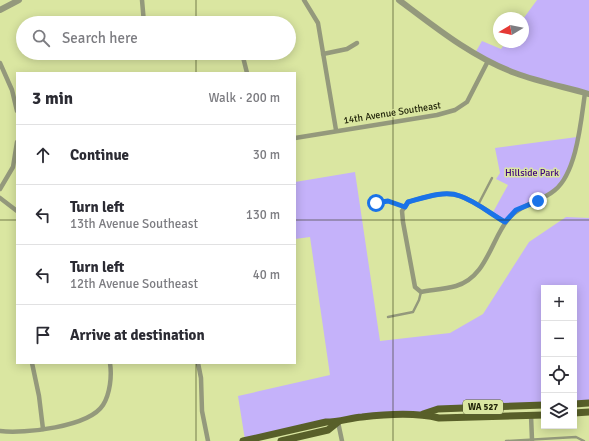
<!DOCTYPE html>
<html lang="en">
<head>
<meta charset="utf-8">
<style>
	:root { --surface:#fff; --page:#f2f2f3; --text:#2b2b33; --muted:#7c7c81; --line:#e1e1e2 }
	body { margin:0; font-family:Signika,sans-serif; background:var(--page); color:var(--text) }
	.controls { position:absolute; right:12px; bottom:12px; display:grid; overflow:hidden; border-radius:0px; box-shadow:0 2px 10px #0003 }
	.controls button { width:36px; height:36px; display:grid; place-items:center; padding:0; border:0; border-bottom:1px solid var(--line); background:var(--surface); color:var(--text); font:20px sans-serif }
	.compass { position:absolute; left:493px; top:12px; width:36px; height:36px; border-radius:50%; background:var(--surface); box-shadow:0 2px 10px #0003; rotate:260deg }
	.stop { position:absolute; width:12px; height:12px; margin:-9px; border:3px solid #1a73e8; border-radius:50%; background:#fff }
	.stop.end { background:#1a73e8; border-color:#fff; box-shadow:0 1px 4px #0008 }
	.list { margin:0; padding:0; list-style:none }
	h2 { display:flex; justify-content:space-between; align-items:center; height:52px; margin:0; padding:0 16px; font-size:17px }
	h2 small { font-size:13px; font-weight:400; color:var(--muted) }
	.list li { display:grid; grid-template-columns:26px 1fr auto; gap:12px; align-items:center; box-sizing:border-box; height:60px; padding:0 16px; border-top:1px solid var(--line) }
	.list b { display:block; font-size:15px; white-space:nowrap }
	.list p { margin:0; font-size:13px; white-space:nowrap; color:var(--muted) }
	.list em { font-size:13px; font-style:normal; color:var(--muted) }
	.icon { flex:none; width:22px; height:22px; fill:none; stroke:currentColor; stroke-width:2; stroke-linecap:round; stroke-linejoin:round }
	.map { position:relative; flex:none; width:589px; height:441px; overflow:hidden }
	.search { position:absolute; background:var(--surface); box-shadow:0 2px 10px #0003; left:16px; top:16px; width:280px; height:44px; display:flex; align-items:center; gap:10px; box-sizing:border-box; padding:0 14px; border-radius:22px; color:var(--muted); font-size:15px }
	.panel { position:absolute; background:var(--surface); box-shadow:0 2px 10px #0003; left:16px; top:72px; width:280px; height:292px; border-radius:0px }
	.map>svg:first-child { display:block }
	.green { fill:#c5b2fa }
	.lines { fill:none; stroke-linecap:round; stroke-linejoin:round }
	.service { stroke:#94997c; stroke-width:2.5 }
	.minor { stroke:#94997c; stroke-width:4.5 }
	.tertiary { stroke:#94997c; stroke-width:6 }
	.primary { stroke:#585f29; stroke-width:7 }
	.route { stroke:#1a73e8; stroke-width:5 }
	.grid { fill:none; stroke:#22250a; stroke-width:1; stroke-opacity:0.55 }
	.labels { text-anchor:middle; stroke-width:3; stroke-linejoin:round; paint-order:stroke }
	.shield { fill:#dae6a1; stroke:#595f37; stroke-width:1 }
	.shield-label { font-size:9px; font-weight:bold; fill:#22250a }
	.street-label { font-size:10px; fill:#22250a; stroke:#dae6a1 }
	.park-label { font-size:10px; fill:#3e037c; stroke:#dae6a1 }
</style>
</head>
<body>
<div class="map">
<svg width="589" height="441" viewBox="0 0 589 441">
	<rect width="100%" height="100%" fill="#dae6a1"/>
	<g class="green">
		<path d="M537 0H589V94L515 73 475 53 482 41 501 49 506 42H523V19Z"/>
		<path d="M577 137 569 172 557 189 515 210 505 222 492 214 508 185 496 179 500 173 495 148Z"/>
		<path d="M355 172 380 341 450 333 483 314 529 242 566 217 589 218V403L574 404V288H544V405L438 409 423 414 338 422 245 440 238 396 330 375 310 237 295 239V182Z"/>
	</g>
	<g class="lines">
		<g class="service">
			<path d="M376 203 387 201 404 207"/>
			<path d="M478 205 492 178"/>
			<path d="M388 317 413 312 419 300 421 292"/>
			<path d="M506 441 576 437 584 441"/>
		</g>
		<g class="minor">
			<path d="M142 0 144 23"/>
			<path d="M304 0 318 23 336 130"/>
			<path d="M155 23C173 20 195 15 213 23"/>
			<path d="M242 53 247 73"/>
			<path d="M323 54 347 49 357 43"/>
			<path d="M0 63 12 90 17 111"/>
			<path d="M295 138 437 115 455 110 467 102 488 61"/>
			<path d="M0 189 13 167 17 142"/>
			<path d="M0 198 17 211"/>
			<path d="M505 222C491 214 475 201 460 196 444 190 423 198 408 202L402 211 403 222 415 287 421 292C432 290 445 289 456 286 487 277 491 239 509 218 521 204 541 202 555 190 577 172 581 120 585 93"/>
			<path d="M32 363 39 396 43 429"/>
			<path d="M198 363 201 378 202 411 208 441"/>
			<path d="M531 415 532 440"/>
			<path d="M338 422 342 441"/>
			<path d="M0 431C24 434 89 427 103 405 110 394 112 376 110 363"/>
		</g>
		<g class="tertiary">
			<path d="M399 0C435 27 472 57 515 73 539 82 565 87 589 94"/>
			<path d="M0 10 19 0"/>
		</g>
		<g class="primary">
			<path d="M574 404 589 403"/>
			<path d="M574 413 589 412"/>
			<path d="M423 414 438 409 544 405"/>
			<path d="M243 441 326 422C339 422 350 418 362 417 387 414 415 412 439 418L544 415"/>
			<path d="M281 441 328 430 338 422"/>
		</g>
	</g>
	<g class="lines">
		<path class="route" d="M376 203 388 201 405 207 408 202C423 198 444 190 460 196 475 201 491 214 505 222L516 210 538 201"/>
	</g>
	<path class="grid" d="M196 0V23M393 0V441M196 53V73M0 220H17M295 220H589M196 363V441"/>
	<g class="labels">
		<rect class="shield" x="463" y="400" width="40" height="14" rx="3"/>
		<g class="shield-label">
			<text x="483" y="410">WA 527</text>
		</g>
		<g class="street-label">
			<text transform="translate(392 112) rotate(-9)" y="4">14th Avenue Southeast</text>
		</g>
		<g class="park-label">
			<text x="532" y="176">Hillside Park</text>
		</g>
	</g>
</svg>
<div class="controls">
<button>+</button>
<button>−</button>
<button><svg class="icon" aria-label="locate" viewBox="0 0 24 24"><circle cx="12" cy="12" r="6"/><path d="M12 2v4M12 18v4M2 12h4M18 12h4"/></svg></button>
<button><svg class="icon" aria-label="layers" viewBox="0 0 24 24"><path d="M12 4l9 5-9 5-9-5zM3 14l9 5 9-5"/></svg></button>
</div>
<svg class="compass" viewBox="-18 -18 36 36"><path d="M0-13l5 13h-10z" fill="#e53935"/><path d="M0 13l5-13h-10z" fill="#7c7c81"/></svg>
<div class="stop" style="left:376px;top:203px"></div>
<div class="stop end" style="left:538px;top:201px"></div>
<div class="search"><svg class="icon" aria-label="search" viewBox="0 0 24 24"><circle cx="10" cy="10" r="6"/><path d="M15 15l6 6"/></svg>Search here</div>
<section class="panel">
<h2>3 min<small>Walk · 200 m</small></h2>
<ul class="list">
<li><svg class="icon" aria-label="ahead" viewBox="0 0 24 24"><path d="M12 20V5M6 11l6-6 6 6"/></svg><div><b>Continue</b></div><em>30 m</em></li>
<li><svg class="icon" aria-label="left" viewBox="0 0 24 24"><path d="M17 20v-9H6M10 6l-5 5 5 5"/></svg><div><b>Turn left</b><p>13th Avenue Southeast</p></div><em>130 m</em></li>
<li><svg class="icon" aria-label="left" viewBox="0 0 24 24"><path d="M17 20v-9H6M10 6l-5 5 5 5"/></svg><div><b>Turn left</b><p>12th Avenue Southeast</p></div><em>40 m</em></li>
<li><svg class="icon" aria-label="arrive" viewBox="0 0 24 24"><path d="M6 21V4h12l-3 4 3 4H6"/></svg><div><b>Arrive at destination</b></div></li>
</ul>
</section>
</div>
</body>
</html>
